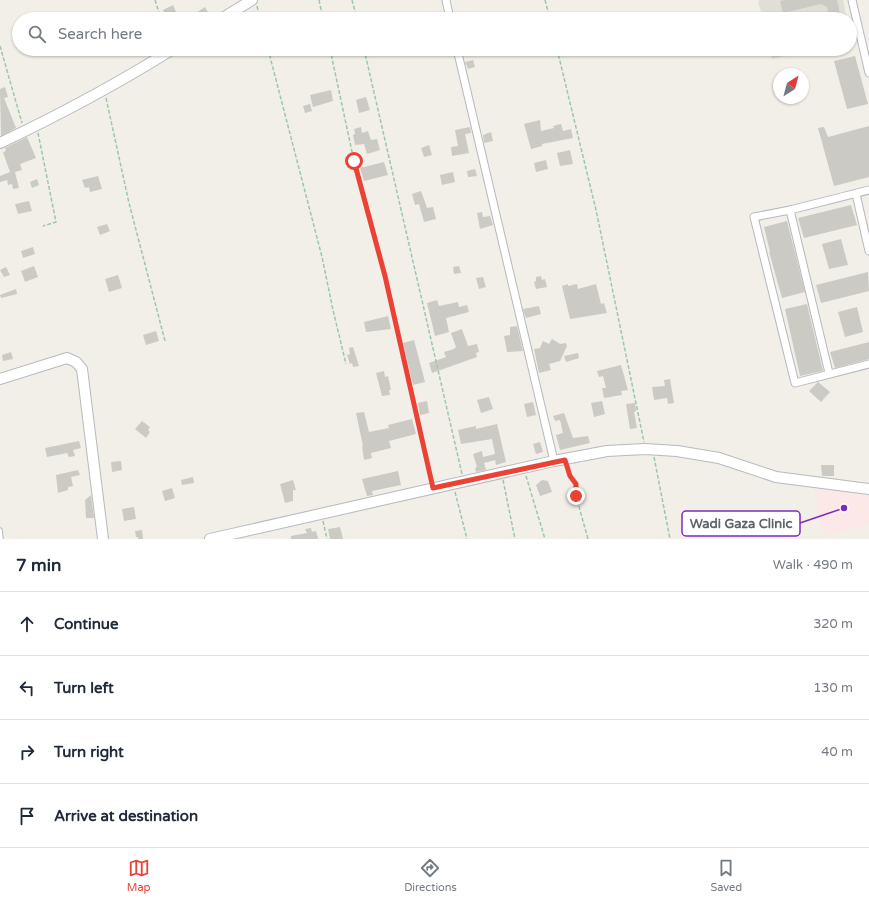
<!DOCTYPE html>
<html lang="en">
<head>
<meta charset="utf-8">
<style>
	:root { --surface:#fff; --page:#f6f6f7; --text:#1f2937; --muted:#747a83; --line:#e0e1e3; --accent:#ea4335 }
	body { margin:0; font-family:"Varela Round",sans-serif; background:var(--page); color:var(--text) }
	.compass { position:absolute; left:773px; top:68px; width:36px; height:36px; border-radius:50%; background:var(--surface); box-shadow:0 1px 3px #0004; rotate:36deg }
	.stop { position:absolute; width:12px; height:12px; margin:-9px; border:3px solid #ea4335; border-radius:50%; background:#fff }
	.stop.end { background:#ea4335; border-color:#fff; box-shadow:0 1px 4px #0008 }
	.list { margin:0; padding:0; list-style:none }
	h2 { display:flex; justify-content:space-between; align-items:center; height:52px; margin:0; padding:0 16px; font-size:17px }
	h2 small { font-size:13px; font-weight:400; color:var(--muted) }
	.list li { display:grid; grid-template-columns:26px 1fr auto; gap:12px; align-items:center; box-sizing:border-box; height:64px; padding:0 16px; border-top:1px solid var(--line) }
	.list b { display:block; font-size:15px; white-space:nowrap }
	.list em { font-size:13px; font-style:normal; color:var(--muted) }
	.icon { flex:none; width:22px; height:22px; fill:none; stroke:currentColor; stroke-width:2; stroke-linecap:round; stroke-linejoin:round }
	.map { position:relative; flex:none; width:869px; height:539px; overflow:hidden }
	.search { position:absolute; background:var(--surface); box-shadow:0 1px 3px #0004; left:12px; right:12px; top:12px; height:44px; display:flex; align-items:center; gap:10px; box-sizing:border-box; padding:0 14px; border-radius:22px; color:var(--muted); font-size:15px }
	.sheet { height:308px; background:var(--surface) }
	nav { display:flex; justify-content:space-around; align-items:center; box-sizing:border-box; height:56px; border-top:1px solid var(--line); background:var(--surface); font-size:11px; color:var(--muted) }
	nav a { display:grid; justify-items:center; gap:2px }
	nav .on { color:var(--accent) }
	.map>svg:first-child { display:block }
	.education { fill:#e1ded6 }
	.medical { fill:#fce8e6 }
	.building { fill:#cccac5 }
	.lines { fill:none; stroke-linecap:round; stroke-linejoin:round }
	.lane-casing { stroke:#b5b8bc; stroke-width:5.5 }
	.street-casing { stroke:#b5b8bc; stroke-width:9 }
	.secondary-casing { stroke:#b6babf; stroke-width:12 }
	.path { stroke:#9cc7a9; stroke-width:1.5; stroke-dasharray:4 2; stroke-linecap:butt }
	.lane { stroke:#fff; stroke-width:3.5 }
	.street { stroke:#fff; stroke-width:7 }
	.secondary { stroke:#fff; stroke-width:10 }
	.route { stroke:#ea4335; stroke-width:5 }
	.leader { fill:none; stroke:#7b2cbf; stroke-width:1.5 }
	.callout-dot { fill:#7b2cbf; stroke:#fff; stroke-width:1.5 }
	.callout { fill:#fff; stroke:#7b2cbf; stroke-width:1.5 }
	.callout-label { font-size:13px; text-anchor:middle; font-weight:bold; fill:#5f6368 }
</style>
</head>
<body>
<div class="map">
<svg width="869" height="539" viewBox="0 0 869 539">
	<rect width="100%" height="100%" fill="#f1efe8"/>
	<g class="education">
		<path d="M761 0H843L847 19H763L758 1Z"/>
		<path d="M770 49H816L772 59Z"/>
	</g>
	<path class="medical" d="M814 487 869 492V524L824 536Z"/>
	<g class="building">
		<path d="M785 0H837L841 19H830L827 7 821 4 783 13 780 1Z"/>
		<path d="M173 5 179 19H167L163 10Z"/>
		<path d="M205 7 212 19H192L198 15 196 13Z"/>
		<path d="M346 12 348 19H324V16Z"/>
		<path d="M855 56 868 104 847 109 834 61Z"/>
		<path d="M473 60 475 67 468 69 465 62Z"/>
		<path d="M5 87 8 97 4 98 16 128 1 136 0 89Z"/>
		<path d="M331 90 333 101 313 107 310 95Z"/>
		<path d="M366 97 370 110 359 113 356 100Z"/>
		<path d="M310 104 312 111 305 113 303 106Z"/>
		<path d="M540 120 541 131 554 128 553 126 561 124 563 131 571 129 573 138 542 144V146L531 149 524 124Z"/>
		<path d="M869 126V177L834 186 818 128 824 127 828 137Z"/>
		<path d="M361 127 362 133 368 131 371 140 377 139 380 150 367 154 364 144 355 145 353 135 355 134 354 129Z"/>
		<path d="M470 127 471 133 465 134 469 153 452 156 451 147 458 146 455 130Z"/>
		<path d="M491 132 493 141 484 143 483 135Z"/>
		<path d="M27 137 36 158 20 164 22 170 15 172 19 188 13 189 12 184 8 185 7 180 0 182V176L10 172 3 152 6 151 5 148Z"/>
		<path d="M429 145 432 155 424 157 421 148Z"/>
		<path d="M570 150 573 164 560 166 557 153Z"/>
		<path d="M546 160 548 169 536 172 534 163Z"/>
		<path d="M384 162 388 175 364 181 360 168Z"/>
		<path d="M475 169 477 176 468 177 467 171Z"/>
		<path d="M453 172 455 182 442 185 440 175Z"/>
		<path d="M98 176 102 189 90 192 89 187 85 188 82 180Z"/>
		<path d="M37 179 39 185 32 188 30 182Z"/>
		<path d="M421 191 427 208 433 207 436 219 424 222 419 204 415 205 412 194Z"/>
		<path d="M29 201 32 211 18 214 15 204Z"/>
		<path d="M851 205 857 225 804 238 798 218Z"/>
		<path d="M482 212 483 217 490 216 493 225 480 229 477 213Z"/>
		<path d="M787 221 805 292 782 298 769 252H770L764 227Z"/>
		<path d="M107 224 110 231 100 235 97 227Z"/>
		<path d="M841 239 848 265 829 269 822 244Z"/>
		<path d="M33 247 35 254 23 258 21 251Z"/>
		<path d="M34 266 38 277 25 282 21 271Z"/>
		<path d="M459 266 461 273 454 274 453 267Z"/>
		<path d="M6 267 10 275 4 277 0 270Z"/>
		<path d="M868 272 869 291 821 303 816 285Z"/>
		<path d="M118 275 122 288 109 292 105 279Z"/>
		<path d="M541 276 542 280 545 279 547 287 536 289 534 282 536 281V277Z"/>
		<path d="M483 277 486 287 479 289 476 278Z"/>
		<path d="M568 284V286L577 284 578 289 596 284 601 304 604 303 607 313 570 319 562 286Z"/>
		<path d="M16 289 17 294 1 298 0 295Z"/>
		<path d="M437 300 439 306 458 302 459 307 467 305 469 312 446 318 449 332 435 336 427 303Z"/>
		<path d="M807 304 823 371 800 376 785 309Z"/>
		<path d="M539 306 541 314 526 318 523 309Z"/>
		<path d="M857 307 863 332 845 337 838 312Z"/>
		<path d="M388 316 391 329 366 332 364 322Z"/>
		<path d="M517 326 523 351 507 352 504 336 510 335V327Z"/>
		<path d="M462 329 468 346 477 344 479 352 476 353 477 357 432 373 429 363 446 357 444 352 454 349 456 347 451 333Z"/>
		<path d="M156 331 159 341 146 345 143 335Z"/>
		<path d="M552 339 560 344 566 343 567 346 560 361 549 364 551 370 539 373 534 349 540 348 543 341 549 344Z"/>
		<path d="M414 340 425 382 413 385 403 343Z"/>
		<path d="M869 342V359L835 368 830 352Z"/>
		<path d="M353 347 359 366 353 367 352 363 350 364 347 355 350 354 349 348Z"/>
		<path d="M11 352 13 359 3 361 2 355Z"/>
		<path d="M578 353 579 358 566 362 564 356Z"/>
		<path d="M621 365 628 390 621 391 622 395 604 398 602 388H606L603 376 599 377 597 371Z"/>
		<path d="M384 371 385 377 388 376 391 390H389L390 395 382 396 376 373Z"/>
		<path d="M670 379 674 403 668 404 667 398 654 400 652 387 665 386 664 380Z"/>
		<path d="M818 382 830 392 821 402 809 391Z"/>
		<path d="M489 397 493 409 481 413 477 400Z"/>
		<path d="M427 401 429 413 420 415 418 403Z"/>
		<path d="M602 401 605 414 594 417 591 403Z"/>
		<path d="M533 402 536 415 527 417 524 404Z"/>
		<path d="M635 403 636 411 634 412 637 428 630 429 626 404Z"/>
		<path d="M364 412 369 432 389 428 388 425 412 419 416 434 389 441 391 448 371 453 372 458 364 460 362 446H363L356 413Z"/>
		<path d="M564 413 573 438 588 436 590 443 560 450 556 435 563 433 560 420 555 421 553 416Z"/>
		<path d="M142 421 150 427 148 430 150 432 146 438 135 429Z"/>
		<path d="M497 424 506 462 496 465 495 460 484 463 486 470 476 472 475 468 477 467 473 454 482 451 483 457 495 454 492 439 461 444 458 430 476 426V429Z"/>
		<path d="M79 441 81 448 73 450 75 456 69 457 67 453 47 457 45 448Z"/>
		<path d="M540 442 543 452 536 454 533 444Z"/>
		<path d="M121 461 122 470 112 472 111 462Z"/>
		<path d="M821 465H834V476H822Z"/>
		<path d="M78 470 80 475 71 477 73 486 68 487V490L58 493 56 475Z"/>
		<path d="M398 471 401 485 372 491 373 495 367 496 362 479Z"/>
		<path d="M193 477 194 483 182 485 181 480Z"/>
		<path d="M293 480 296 490H293V501L285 503 280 484Z"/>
		<path d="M542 480 548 481 552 492 540 496 536 485Z"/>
		<path d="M172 488 175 498 165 501 162 491Z"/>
		<path d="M91 495 94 518H86L85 500Z"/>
		<path d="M134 507 136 519 124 521 122 509Z"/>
		<path d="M340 527 343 539H330L328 529Z"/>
		<path d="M311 528 312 532 316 531 318 539H291V536L307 533 305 529Z"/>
		<path d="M142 530 143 539H138V537H136L135 531Z"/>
	</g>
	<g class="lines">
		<defs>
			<path id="lane" d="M0 530 1 539"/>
			<g id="street">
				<path d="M446 0 450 19"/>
				<path d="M852 0 869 73"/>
				<path d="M457 49 554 461"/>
				<path d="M856 194 869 251"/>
				<path d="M790 210 754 217 795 383 869 364"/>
				<path d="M829 373 790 210 869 190"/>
			</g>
			<g id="secondary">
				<path d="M221 19 252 0"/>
				<path d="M0 143C59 115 117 84 173 49"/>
				<path d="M0 379 67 358 76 362 82 369 103 539"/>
				<path d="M210 539 554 461 607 451 645 449 677 451 719 458 776 477 869 489"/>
			</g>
		</defs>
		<use href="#lane" class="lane-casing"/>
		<use href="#street" class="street-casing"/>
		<use href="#secondary" class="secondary-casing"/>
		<g class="path">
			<path d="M155 0 161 19"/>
			<path d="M319 0 323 19"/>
			<path d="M352 0 357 19"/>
			<path d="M545 0 550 19"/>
			<path d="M257 6 260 19"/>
			<path d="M0 46 22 123"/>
			<path d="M268 49 322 257 333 310 346 364"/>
			<path d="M330 49 354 161 385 276 432 481"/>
			<path d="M364 49 462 474"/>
			<path d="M557 49 596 210 644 442"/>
			<path d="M106 98 129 203 165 341"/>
			<path d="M38 133 56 222 43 226"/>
			<path d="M654 457 670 539"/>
			<path d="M567 467 570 476 576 484V496L588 539"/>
			<path d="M526 476 545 539"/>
			<path d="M503 480 515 539"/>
			<path d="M455 492 467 539"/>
			<path d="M323 521 327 539"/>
		</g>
		<use href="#lane" class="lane"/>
		<use href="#street" class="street"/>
		<use href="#secondary" class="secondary"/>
	</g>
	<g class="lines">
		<path class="route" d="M354 161 385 276 433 488 565 460 570 476 576 484V496"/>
	</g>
	<path class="leader" d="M844 508L800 523"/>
	<circle class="callout-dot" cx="844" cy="508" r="4"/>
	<rect class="callout" x="682" y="511" width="118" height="25" rx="4"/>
	<g class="callout-label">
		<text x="741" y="528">Wadi Gaza Clinic</text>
	</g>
</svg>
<svg class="compass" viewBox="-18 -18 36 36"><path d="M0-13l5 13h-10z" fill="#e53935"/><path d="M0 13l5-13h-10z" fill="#747a83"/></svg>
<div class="stop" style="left:354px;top:161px"></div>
<div class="stop end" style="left:576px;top:496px"></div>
<div class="search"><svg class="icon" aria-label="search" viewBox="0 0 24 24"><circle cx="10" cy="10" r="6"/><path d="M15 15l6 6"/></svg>Search here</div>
</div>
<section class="sheet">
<h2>7 min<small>Walk · 490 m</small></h2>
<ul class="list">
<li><svg class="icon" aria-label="ahead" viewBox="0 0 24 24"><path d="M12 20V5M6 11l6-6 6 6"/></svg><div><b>Continue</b></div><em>320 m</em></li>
<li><svg class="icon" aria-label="left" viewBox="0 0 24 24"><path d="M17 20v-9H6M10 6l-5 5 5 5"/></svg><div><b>Turn left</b></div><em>130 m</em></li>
<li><svg class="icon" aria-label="right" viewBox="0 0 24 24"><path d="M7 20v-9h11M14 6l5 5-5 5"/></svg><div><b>Turn right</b></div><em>40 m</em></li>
<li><svg class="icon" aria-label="arrive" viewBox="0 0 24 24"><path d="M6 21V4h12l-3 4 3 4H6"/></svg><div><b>Arrive at destination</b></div></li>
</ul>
</section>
<nav>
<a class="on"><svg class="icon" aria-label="map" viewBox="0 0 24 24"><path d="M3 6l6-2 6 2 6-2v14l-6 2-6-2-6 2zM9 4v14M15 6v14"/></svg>Map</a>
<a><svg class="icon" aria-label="directions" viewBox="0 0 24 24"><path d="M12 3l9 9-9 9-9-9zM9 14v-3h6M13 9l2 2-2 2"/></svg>Directions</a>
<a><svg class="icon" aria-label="saved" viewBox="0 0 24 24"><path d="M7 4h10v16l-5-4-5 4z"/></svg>Saved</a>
</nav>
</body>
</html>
